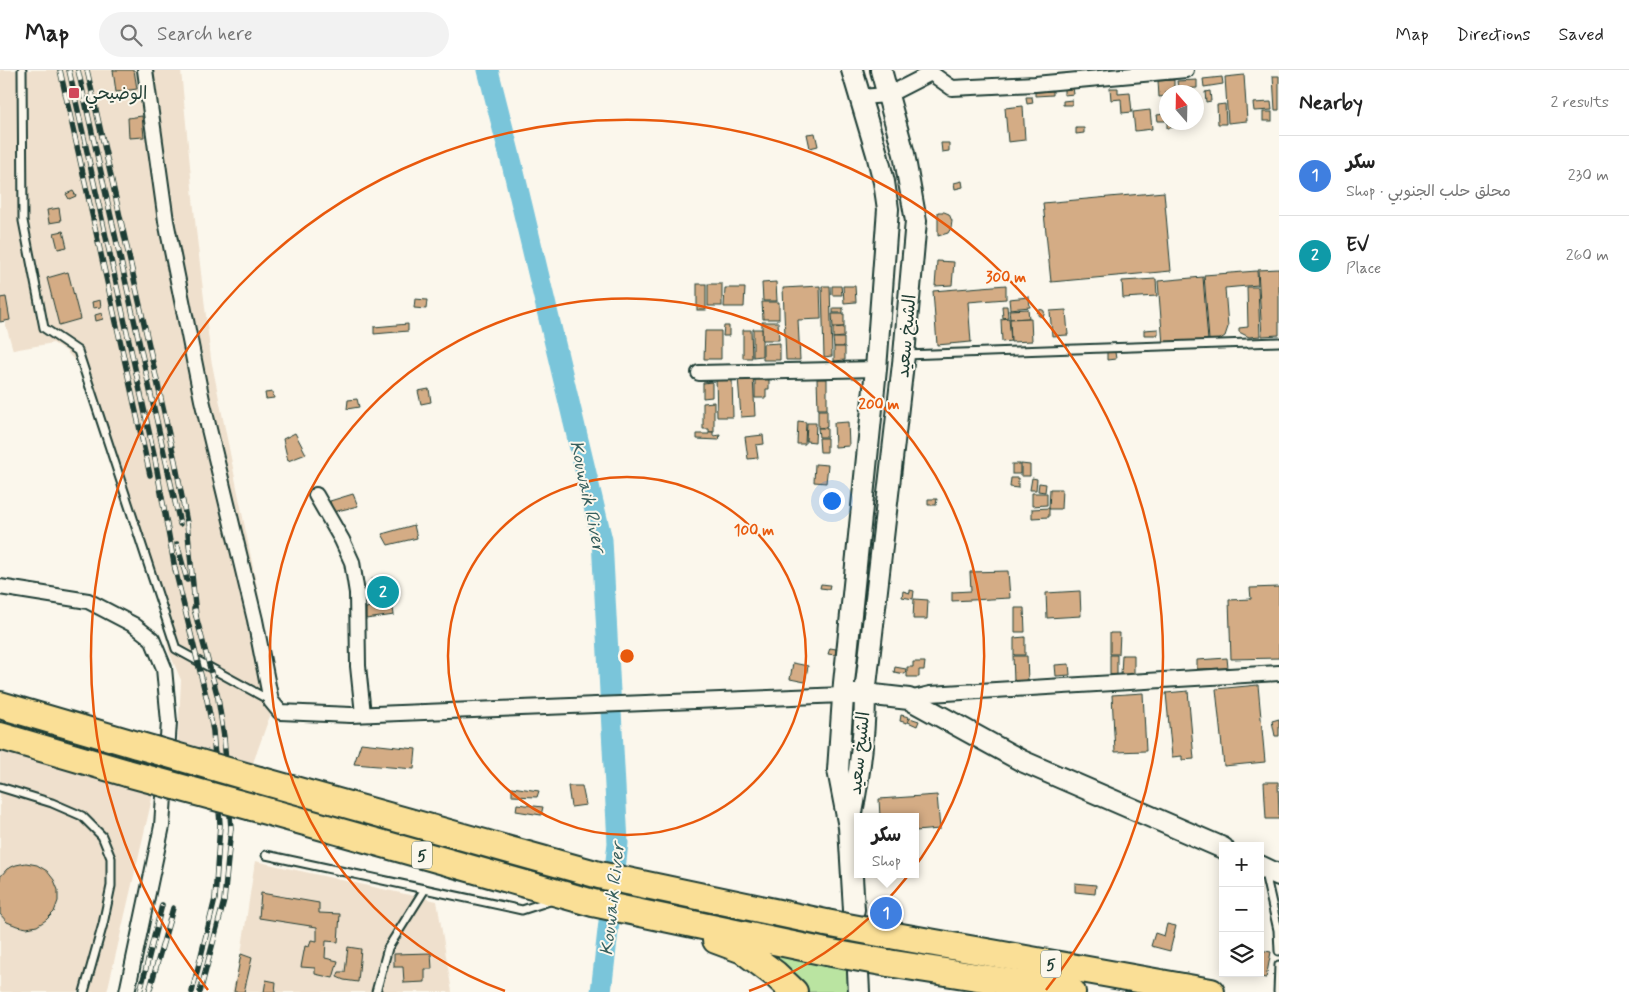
<!DOCTYPE html>
<html lang="en">
<head>
<meta charset="utf-8">
<style>
	:root { --surface:#fff; --page:#f2f2f2; --text:#222; --muted:#767676; --line:#e0e0e0; --accent:#2563eb }
	body { margin:0; font-family:Mynerve,"Playpen Sans Arabic",sans-serif; background:var(--page); color:var(--text) }
	.controls { position:absolute; right:15px; bottom:15px; display:grid; overflow:hidden; border-radius:0px; box-shadow:0 2px 12px #0003 }
	.controls button { width:45px; height:45px; display:grid; place-items:center; padding:0; border:0; border-bottom:1px solid var(--line); background:var(--surface); color:var(--text); font:25px sans-serif }
	.compass { position:absolute; left:1159px; top:15px; width:45px; height:45px; border-radius:50%; background:var(--surface); box-shadow:0 2px 12px #0003; rotate:340deg }
	.you { position:absolute; left:831px; top:430px; width:18px; height:18px; margin:-12px; border:4px solid #fff; border-radius:50%; background:#1a73e8; box-shadow:0 0 0 8px #1a73e833 }
	.badge { display:grid; place-items:center; width:32px; height:32px; border-radius:50%; background:var(--accent); color:#fff; font-size:16px; font-weight:700 }
	.pin { position:absolute; translate:-50% -50%; border:2px solid #fff; box-shadow:0 1px 5px #0006 }
	.popup { position:absolute; left:854px; top:743px; width:65px; height:65px; box-sizing:border-box; display:grid; place-content:center; border-radius:0px; background:var(--surface); filter:drop-shadow(0 1px 4px #0005); font-size:16px; white-space:nowrap; color:var(--muted) }
	.popup b { font-size:19px; color:var(--text) }
	.popup::after { content:''; position:absolute; left:50%; top:100%; margin-left:-10px; border:10px solid transparent; border-top-color:var(--surface) }
	.list { margin:0; padding:0; list-style:none }
	h2 { display:flex; justify-content:space-between; align-items:center; height:65px; margin:0; padding:0 20px; font-size:21px }
	h2 small { font-size:16px; font-weight:400; color:var(--muted) }
	.list li { display:grid; grid-template-columns:32px 1fr auto; gap:15px; align-items:center; box-sizing:border-box; height:80px; padding:0 20px; border-top:1px solid var(--line) }
	.list b { display:block; font-size:19px; white-space:nowrap }
	.list p { margin:0; font-size:16px; white-space:nowrap; color:var(--muted) }
	.list em { font-size:16px; font-style:normal; color:var(--muted) }
	.icon { flex:none; width:28px; height:28px; fill:none; stroke:currentColor; stroke-width:2; stroke-linecap:round; stroke-linejoin:round }
	.map { position:relative; flex:none; width:1279px; height:922px; overflow:hidden }
	header { display:flex; align-items:center; gap:30px; box-sizing:border-box; height:70px; padding:0 25px; background:var(--surface); border-bottom:1px solid var(--line) }
	header strong { font-size:24px }
	nav { display:flex; gap:28px; margin-inline-start:auto; font-size:18px }
	.search { width:350px; height:45px; background:var(--page); display:flex; align-items:center; gap:12px; box-sizing:border-box; padding:0 18px; border-radius:28px; color:var(--muted); font-size:19px }
	main { display:flex }
	aside { flex:1; background:var(--surface) }
	.map>svg:first-child { display:block }
	.built { fill:#efe0cd }
	.green { fill:#bae4a1; stroke:#6c906a }
	.lines { fill:none; stroke-linecap:round; stroke-linejoin:round }
	.river { stroke:#7ac5da; stroke-width:21 }
	.building { fill:#d4ac85; stroke:#1f3d34 }
	.lane-casing { stroke:#1f3d34; stroke-width:11 }
	.street-casing { stroke:#1f3d34; stroke-width:18 }
	.secondary-casing { stroke:#1f3d34; stroke-width:24 }
	.highway-casing { stroke:#1f3d34; stroke-width:30 }
	.lane { stroke:#fbf7ec; stroke-width:7 }
	.street { stroke:#fbf7ec; stroke-width:14 }
	.secondary { stroke:#fbf7ec; stroke-width:20 }
	.highway { stroke:#fadf96; stroke-width:26 }
	.rail-casing { stroke:#1f3d34; stroke-width:5.5 }
	.rail { stroke:#fbf7ec; stroke-width:4; stroke-dasharray:11; stroke-linecap:butt }
	.highway-bridge-casing { stroke:#1f3d34; stroke-width:30; stroke-linecap:butt }
	.highway-bridge { stroke:#fadf96; stroke-width:26 }
	.ring { fill:none; stroke:#e8590c; stroke-width:2.5 }
	.poi-dot { fill:#d1495b; stroke:#fbf7ec; stroke-width:2 }
	.labels { text-anchor:middle; stroke-width:4; stroke-linejoin:round; paint-order:stroke }
	.shield { fill:#fbf7ec; stroke:#61756b; stroke-width:1 }
	.shield-label { font-size:16px; font-weight:bold; fill:#1f3d34 }
	.poi-label { font-size:18px; fill:#1f3d34; stroke:#fbf7ec; text-anchor:start }
	.street-label { font-size:18px; fill:#1f3d34; stroke:#fbf7ec }
	.water-label { font-size:19px; font-style:italic; fill:#365f5e; stroke:#fbf7ec }
	.centre { fill:#e8590c; stroke:#fbf7ec; stroke-width:2.5 }
	.ring-label { font-size:15px; text-anchor:middle; font-weight:bold; fill:#e8590c; stroke:#fbf7ec; stroke-width:4; stroke-linejoin:round; paint-order:stroke }
</style>
</head>
<body>
<header>
<strong>Map</strong>
<div class="search"><svg class="icon" aria-label="search" viewBox="0 0 24 24"><circle cx="10" cy="10" r="6"/><path d="M15 15l6 6"/></svg>Search here</div>
<nav><a>Map</a><a>Directions</a><a>Saved</a></nav>
</header>
<main>
<div class="map">
<svg width="1279" height="922" viewBox="0 0 1279 922">
	<rect width="100%" height="100%" fill="#fbf7ec"/>
	<filter id="ink" filterUnits="userSpaceOnUse"><feTurbulence type="fractalNoise" baseFrequency=".02" numOctaves="2"/><feDisplacementMap in="SourceGraphic" scale="10" xChannelSelector="R" yChannelSelector="G"/><feConvolveMatrix kernelMatrix="1 2 1 2 8 2 1 2 1" color-interpolation-filters="sRGB"/></filter>
	<g filter="url(#ink)">
		<g class="built">
			<path d="M0 0H181L196 160 211 289 279 626 268 651 253 693 178 671 181 610 169 582 162 548 76 292 65 280 53 273 13 280 0 235Z"/>
			<path d="M0 676 154 720 107 922H0Z"/>
			<path d="M255 791 437 831 452 922H232L241 884Z"/>
		</g>
		<path class="green" d="M747 872 847 896 848 922H805Z"/>
		<g class="lines">
			<path class="river" d="M488 0 512 94 602 470 618 773 601 922"/>
		</g>
		<g class="building">
			<path d="M113 0H134L137 19 116 22Z"/>
			<path d="M1244 5 1247 51 1228 53 1225 7Z"/>
			<path d="M1273 6H1279V40H1275Z"/>
			<path d="M1222 7 1223 14 1204 17 1203 9Z"/>
			<path d="M1174 10V22H1166V26L1159 27 1158 11Z"/>
			<path d="M1197 10V18L1178 19 1177 11Z"/>
			<path d="M1073 18 1074 24 1064 25V19Z"/>
			<path d="M1110 18H1118V24L1130 23 1132 42 1122 43 1121 29 1111 30Z"/>
			<path d="M1053 21V25L1035 26V22Z"/>
			<path d="M1210 21 1211 31 1206 32 1205 22Z"/>
			<path d="M1026 27H1032L1033 33 1027 34Z"/>
			<path d="M1072 30V35H1063V31Z"/>
			<path d="M1271 32 1272 40 1254 41 1253 33Z"/>
			<path d="M1225 34 1226 54H1218L1217 35Z"/>
			<path d="M1023 36 1025 70 1008 72 1005 38Z"/>
			<path d="M1150 40 1152 59 1135 61 1133 42Z"/>
			<path d="M1164 40H1166V51H1158L1157 45 1165 44Z"/>
			<rect x="1263" y="42" width="9" height="9"/>
			<path d="M142 46 144 67 129 68 128 48Z"/>
			<path d="M1167 52H1178L1179 57 1167 58Z"/>
			<path d="M1076 58H1084V63L1076 64Z"/>
			<path d="M815 63 818 76 810 78 807 64Z"/>
			<path d="M941 73H949V81L942 82Z"/>
			<path d="M962 111 963 117 955 119 954 113Z"/>
			<path d="M73 121 76 126 69 129 66 124Z"/>
			<path d="M1164 122 1171 201 1051 212 1043 133Z"/>
			<path d="M59 138 61 151 49 153 47 140Z"/>
			<path d="M938 142H944L949 144 952 151 951 158 948 163 938 166Z"/>
			<path d="M63 161 67 177 58 179 54 163Z"/>
			<path d="M937 191 954 192 952 215 935 216Z"/>
			<path d="M1279 199V265L1262 266 1258 200Z"/>
			<path d="M1257 201 1258 215 1225 218 1228 257 1225 266 1219 270H1209L1204 205Z"/>
			<path d="M68 202 80 249 59 255 47 208Z"/>
			<path d="M1203 207 1208 271 1163 275 1158 211Z"/>
			<path d="M1156 209 1157 226 1123 228 1122 211Z"/>
			<path d="M776 212 777 231H763L762 213Z"/>
			<rect x="697" y="214" width="9" height="26"/>
			<rect x="708" y="214" width="14" height="22"/>
			<path d="M1006 215V229L968 232 971 272 937 275 933 221Z"/>
			<path d="M820 216 821 249 798 250 800 290H786L783 218Z"/>
			<path d="M822 216H830L832 286 824 287Z"/>
			<path d="M832 216H841L842 225H832Z"/>
			<path d="M843 216H855L856 232 844 233Z"/>
			<path d="M1247 217H1258L1260 266 1249 267 1239 262V258L1248 257Z"/>
			<path d="M725 218H745L744 237H724Z"/>
			<path d="M6 227 10 250 0 252V228Z"/>
			<path d="M1029 227 1030 237 1010 239 1009 229Z"/>
			<path d="M415 229 427 230 426 239 414 238Z"/>
			<path d="M100 230 101 237 93 238 92 232Z"/>
			<path d="M762 232H779V249H763Z"/>
			<path d="M1002 236H1007L1008 247 1003 248Z"/>
			<rect x="833" y="238" width="10" height="5"/>
			<path d="M1028 239 1029 248 1010 249 1009 240Z"/>
			<circle cx="1041" cy="243" r="3.5"/>
			<path d="M1066 240 1068 265 1052 266 1050 241Z"/>
			<path d="M102 243 103 249 96 251 95 245Z"/>
			<path d="M832 244H844V257H833Z"/>
			<path d="M1009 248 1011 271 1002 272 1001 249Z"/>
			<path d="M1031 248 1032 271 1011 272 1010 249Z"/>
			<path d="M762 252H778L779 270H762Z"/>
			<path d="M408 254V261L374 264V257Z"/>
			<path d="M724 256H729V266H723Z"/>
			<path d="M844 257V267L833 268V258Z"/>
			<path d="M753 259H762V286L753 287Z"/>
			<path d="M1158 259V265H1144V260Z"/>
			<path d="M743 260H751L752 288H743Z"/>
			<path d="M705 261H721V289H704Z"/>
			<path d="M833 268H844V277H834Z"/>
			<path d="M780 273V290H763V274Z"/>
			<path d="M834 277H845V290L834 291Z"/>
			<path d="M1107 282H1115L1116 289 1107 290Z"/>
			<path d="M753 306 755 346 741 347 738 307Z"/>
			<path d="M755 307H769V319H766V328H755Z"/>
			<path d="M716 308H732L733 347H717Z"/>
			<path d="M817 309H827V339H818Z"/>
			<path d="M712 312V327L703 328V313Z"/>
			<path d="M429 319 431 332 421 334 418 321Z"/>
			<path d="M273 322 274 328 266 329 265 323Z"/>
			<path d="M357 329 359 337 347 339 348 330Z"/>
			<path d="M714 332V362H709V359H703V333Z"/>
			<path d="M818 340H827V357L818 358Z"/>
			<path d="M798 351 806 352 805 374H797Z"/>
			<path d="M848 352 849 376 835 377 834 353Z"/>
			<path d="M807 353H816L815 372 806 371Z"/>
			<path d="M818 358H827V367H819Z"/>
			<path d="M709 362H713V366L720 365 719 370 697 369V364H709Z"/>
			<path d="M295 363 306 384 288 391 283 369Z"/>
			<path d="M763 365 764 374 756 375 758 388 748 389 745 367Z"/>
			<path d="M819 368H827V382H820Z"/>
			<path d="M815 394 828 395 826 413 814 412Z"/>
			<rect x="1012" y="394" width="8" height="10"/>
			<path d="M1021 394 1030 395V406H1021Z"/>
			<path d="M1011 408H1018V418L1010 417Z"/>
			<path d="M1032 408 1037 409 1036 420H1030Z"/>
			<path d="M1039 413 1046 414 1045 422 1038 421Z"/>
			<path d="M1050 419H1062L1061 439H1049Z"/>
			<path d="M1032 423H1047V435L1032 436Z"/>
			<path d="M353 424 358 436 333 442 330 431Z"/>
			<path d="M928 429H937L936 435H928Z"/>
			<path d="M1049 438V447L1032 448V439Z"/>
			<path d="M414 455 417 468 388 475 382 464Z"/>
			<path d="M1008 501 1010 528 952 531V522L971 521 970 502Z"/>
			<path d="M372 509 389 510 394 545 366 549V538L378 535Z"/>
			<path d="M821 514 830 515 829 519 820 518Z"/>
			<path d="M1279 517V588L1231 589 1229 530 1251 529 1250 518Z"/>
			<path d="M910 520 914 521 913 529 902 527 903 521 910 523Z"/>
			<path d="M1080 521 1081 546 1047 548 1046 523Z"/>
			<path d="M914 529 928 530 927 549H913Z"/>
			<path d="M1015 538H1024L1025 562H1015Z"/>
			<path d="M1110 563H1120L1119 584H1110Z"/>
			<path d="M1025 567V585H1014V568Z"/>
			<path d="M830 578 836 579 835 585 828 584Z"/>
			<rect x="1110" y="585" width="7" height="20"/>
			<path d="M1122 585H1134V605H1121Z"/>
			<path d="M1013 586H1027L1028 611H1014Z"/>
			<path d="M1227 588 1228 598 1197 599V590Z"/>
			<path d="M913 592H925L924 600H919V607H907V597H913Z"/>
			<path d="M793 593 808 596 805 612 790 609Z"/>
			<path d="M1069 594 1070 605 1056 606 1055 595Z"/>
			<path d="M895 597 906 599 905 604 894 602Z"/>
			<path d="M1258 615 1265 692 1224 696 1216 619Z"/>
			<path d="M1188 621 1194 689 1182 690V686L1172 687 1166 623Z"/>
			<path d="M1143 623 1146 681 1115 682 1112 625Z"/>
			<path d="M901 645 909 647 907 653 900 651Z"/>
			<path d="M910 648 919 651 917 656 908 652Z"/>
			<path d="M1279 649V666H1275L1272 651Z"/>
			<path d="M361 673 416 679 414 699 354 694Z"/>
			<path d="M1264 712H1278L1279 749H1266Z"/>
			<path d="M568 716H582L586 735 571 737Z"/>
			<path d="M512 717 539 721 537 727 512 726Z"/>
			<path d="M937 725 940 759 915 761V747H880L879 729Z"/>
			<path d="M517 734 543 737 541 745 516 741Z"/>
			<path d="M26 793 37 795 47 801 54 810 58 820V831L54 842 46 850 37 856 27 858 17 856 7 852 0 844V807L7 799 16 795Z"/>
			<path d="M1075 813 1096 815 1095 824 1075 822Z"/>
			<path d="M261 823 319 833V843L340 844 338 872 326 871 325 888 338 891 333 908 315 904V898L301 897 305 876 309 877 311 870 317 871V857L259 848Z"/>
			<path d="M1167 854 1176 856 1170 881 1151 876 1155 863 1164 866Z"/>
			<path d="M348 877 361 879 358 912 344 910 337 907 339 902H345Z"/>
			<path d="M1260 880 1271 882 1266 908 1240 904 1260 903Z"/>
			<path d="M431 883 432 899H425V912L404 913 403 897H394V884Z"/>
			<path d="M241 884 252 888 244 922H234Z"/>
			<path d="M266 910 276 912 275 922H264Z"/>
		</g>
		<g class="lines">
			<defs>
				<g id="lane">
					<path d="M22 0 23 151 44 258 78 281 176 579 271 631"/>
					<path d="M905 285 1279 272"/>
					<path d="M0 717 52 733 82 746 102 766 111 788V816L103 854 84 922"/>
					<path d="M266 785 522 840 553 830"/>
					<path d="M1265 803 1278 860 1279 881"/>
					<path d="M376 922 388 878 425 819"/>
					<path d="M1278 922 1279 895"/>
				</g>
				<g id="street">
					<path d="M145 0 166 151 202 330 255 550 271 631 280 642 351 645 843 625"/>
					<path d="M860 27 888 25 931 3 952 18 1035 14 1186 0"/>
					<path d="M699 303 876 299"/>
					<path d="M316 425 342 470 352 492 357 523 358 596 363 644"/>
					<path d="M0 517 88 531 134 555 152 569 164 598 169 652 162 756 127 922"/>
					<path d="M909 629 930 624 1279 603"/>
				</g>
				<g id="secondary">
					<path d="M852 0 877 84 884 112 888 139 876 299 844 613 838 700 849 757 854 840"/>
					<path d="M852 624H865L909 629 1022 691 1223 778"/>
					<path d="M851 748C859 707 865 666 865 624L904 285 916 151 904 84 881 0"/>
					<path d="M1260 796 1279 805"/>
					<path d="M858 902 859 922"/>
				</g>
				<g id="highway">
					<path d="M0 635 137 675"/>
					<path d="M0 666 127 703"/>
					<path d="M259 710 599 805 826 853"/>
					<path d="M252 737 593 833 826 882"/>
					<path d="M890 865 1211 922"/>
					<path d="M716 870 743 880 775 904 794 922"/>
					<path d="M888 893 1072 922"/>
				</g>
			</defs>
			<use href="#lane" class="lane-casing"/>
			<use href="#street" class="street-casing"/>
			<use href="#secondary" class="secondary-casing"/>
			<use href="#highway" class="highway-casing"/>
			<use href="#lane" class="lane"/>
			<use href="#street" class="street"/>
			<use href="#secondary" class="secondary"/>
			<use href="#highway" class="highway"/>
			<defs>
				<g id="rail">
					<path d="M60 0 150 405"/>
					<path d="M69 0 154 384 175 499 207 630 213 661 220 754 215 829 192 922"/>
					<path d="M78 0 180 454"/>
					<path d="M87 0 175 391 187 453 196 546"/>
					<path d="M177 474 187 510"/>
					<path d="M194 539 218 628 224 667 231 758 224 831 200 922"/>
					<path d="M140 922 162 835"/>
					<path d="M149 922 173 838"/>
				</g>
			</defs>
			<use href="#rail" class="rail-casing"/>
			<use href="#rail" class="rail"/>
			<defs>
				<g id="highway-bridge">
					<path d="M137 675 259 710"/>
					<path d="M127 703 252 737"/>
					<path d="M826 853 890 865"/>
					<path d="M826 882 888 893"/>
				</g>
			</defs>
			<use href="#highway-bridge" class="highway-bridge-casing"/>
			<use href="#highway-bridge" class="highway-bridge"/>
		</g>
	</g>
	<g class="ring">
		<circle cx="627" cy="586" r="179"/>
		<path d="M505 921A357 357 0 1 1 749 921"/>
		<path d="M208 920A536 536 0 1 1 1046 920"/>
	</g>
	<rect class="poi-dot" x="68" y="17" width="12" height="12" rx="2.5"/>
	<g class="labels">
		<g class="shield">
			<rect x="412" y="771.5" width="20" height="27" rx="4"/>
			<rect x="1041" y="880.5" width="20" height="27" rx="4"/>
		</g>
		<g class="shield-label">
			<text x="422" y="791">5</text>
			<text x="1051" y="900">5</text>
		</g>
		<g class="poi-label">
			<text x="85" y="29">الوضيحي</text>
		</g>
		<g class="street-label">
			<text transform="translate(906 266) rotate(-85)" y="6">الشيخ سعيد</text>
			<text transform="translate(859 683) rotate(-84)" y="6">الشيخ سعيد</text>
		</g>
		<g class="water-label">
			<text transform="translate(589 426) rotate(78)" y="7">Kouwaik River</text>
			<text transform="translate(611 829) rotate(-84)" y="7">Kouwaik River</text>
		</g>
	</g>
	<circle cx="627" cy="586" r="8" class="centre"/>
	<g class="ring-label">
		<text x="1006" y="212">300 m</text>
		<text x="879" y="339">200 m</text>
		<text x="754" y="465">100 m</text>
	</g>
</svg>
<div class="controls">
<button>+</button>
<button>−</button>
<button><svg class="icon" aria-label="layers" viewBox="0 0 24 24"><path d="M12 4l9 5-9 5-9-5zM3 14l9 5 9-5"/></svg></button>
</div>
<svg class="compass" viewBox="-18 -18 36 36"><path d="M0-13l5 13h-10z" fill="#e53935"/><path d="M0 13l5-13h-10z" fill="#767676"/></svg>
<div class="you"></div>
<div class="pin badge" style="left:886px;top:843px;background:#3f7fe0">1</div>
<div class="popup"><b>سكر</b>Shop</div>
<div class="pin badge" style="left:383px;top:522px;background:#0f9aa8">2</div>
</div>
<aside>
<h2>Nearby<small>2 results</small></h2>
<ul class="list">
<li><span class="badge" style="background:#3f7fe0">1</span><div><b>سكر</b><p>Shop · محلق حلب الجنوبي</p></div><em>230 m</em></li>
<li><span class="badge" style="background:#0f9aa8">2</span><div><b>EV</b><p>Place</p></div><em>260 m</em></li>
</ul>
</aside>
</main>
</body>
</html>
